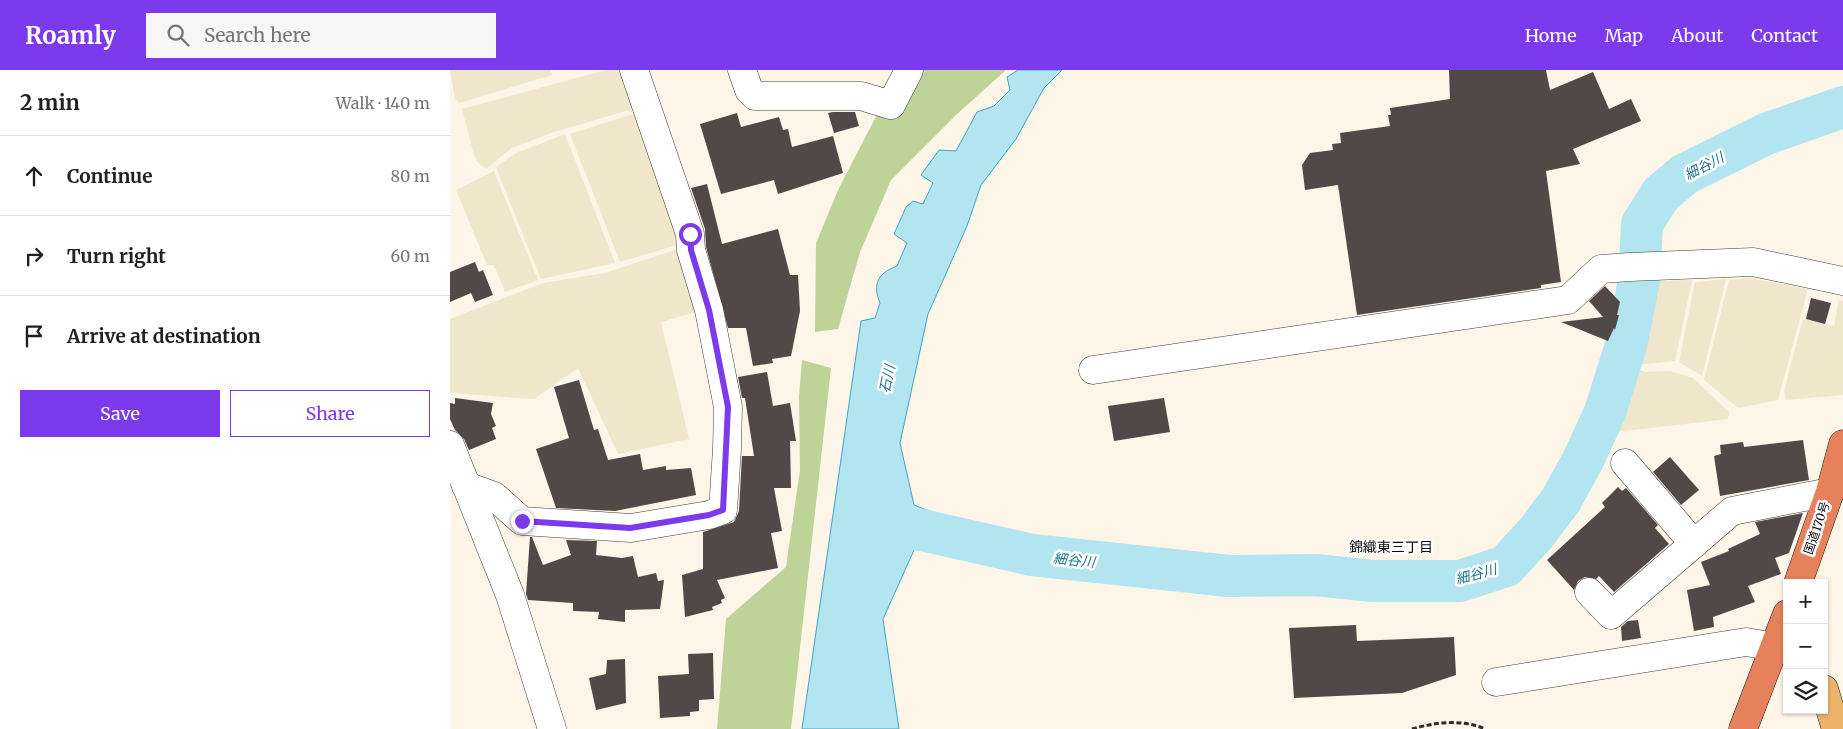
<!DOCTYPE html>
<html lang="en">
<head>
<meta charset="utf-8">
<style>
	:root { --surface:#fff; --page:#f6f6f6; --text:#202124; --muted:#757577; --line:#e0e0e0; --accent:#7c3aed }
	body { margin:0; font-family:Merriweather,"Noto Sans JP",serif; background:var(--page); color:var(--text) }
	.controls { position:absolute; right:15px; bottom:15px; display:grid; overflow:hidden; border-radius:0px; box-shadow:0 1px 4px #0004 }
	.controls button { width:45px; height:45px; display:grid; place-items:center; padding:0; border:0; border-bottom:1px solid var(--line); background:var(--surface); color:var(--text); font:25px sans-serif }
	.stop { position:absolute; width:15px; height:15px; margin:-11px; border:4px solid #7c3aed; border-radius:50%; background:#fff }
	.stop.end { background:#7c3aed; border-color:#fff; box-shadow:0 1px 5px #0008 }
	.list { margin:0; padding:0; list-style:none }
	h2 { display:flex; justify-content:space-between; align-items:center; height:65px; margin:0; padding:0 20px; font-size:21px }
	h2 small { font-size:16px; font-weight:400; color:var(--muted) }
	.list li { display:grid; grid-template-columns:32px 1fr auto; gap:15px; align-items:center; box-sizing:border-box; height:80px; padding:0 20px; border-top:1px solid var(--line) }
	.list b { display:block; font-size:19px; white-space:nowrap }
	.list em { font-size:16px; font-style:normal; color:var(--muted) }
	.actions { display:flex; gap:10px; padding:15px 20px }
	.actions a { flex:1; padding:11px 0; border:1px solid var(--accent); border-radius:0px; text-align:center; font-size:18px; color:var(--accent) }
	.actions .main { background:var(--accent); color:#fff }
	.icon { flex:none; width:28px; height:28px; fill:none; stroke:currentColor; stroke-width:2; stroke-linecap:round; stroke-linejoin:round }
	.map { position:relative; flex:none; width:1393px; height:659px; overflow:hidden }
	header { display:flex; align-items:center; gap:30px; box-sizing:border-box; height:70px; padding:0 25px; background:var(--accent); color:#fff }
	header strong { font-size:24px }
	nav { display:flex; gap:28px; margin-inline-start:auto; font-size:18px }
	.search { width:350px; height:45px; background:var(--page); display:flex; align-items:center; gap:12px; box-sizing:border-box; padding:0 18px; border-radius:0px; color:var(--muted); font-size:19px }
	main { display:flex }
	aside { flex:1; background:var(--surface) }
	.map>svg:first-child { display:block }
	.farmland { fill:#f0e6cb }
	.forest { fill:#bdd397 }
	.water { fill:#b2e5f0; stroke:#3fa6c0 }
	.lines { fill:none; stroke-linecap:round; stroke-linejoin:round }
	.river { stroke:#b2e5f0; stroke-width:42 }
	.building { fill:#514947 }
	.minor-casing { stroke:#3d3d3d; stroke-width:29 }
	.major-casing { stroke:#1b1b1b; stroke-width:29 }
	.highway-casing { stroke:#1b1b1b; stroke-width:29 }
	.path { stroke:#2c2c2c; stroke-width:3; stroke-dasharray:5 2.5; stroke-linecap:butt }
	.minor { stroke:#fff; stroke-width:28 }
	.major { stroke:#ecb369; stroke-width:28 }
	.highway { stroke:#e7815c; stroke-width:28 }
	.route { stroke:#7c3aed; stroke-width:6 }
	.labels { text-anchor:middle; stroke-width:5; stroke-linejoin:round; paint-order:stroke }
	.street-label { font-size:12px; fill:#0a0a0a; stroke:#fff }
	.water-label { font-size:14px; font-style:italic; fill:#20748f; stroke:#fff }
	.neighbourhood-label { font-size:14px; fill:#0a0a0a; stroke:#fff }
</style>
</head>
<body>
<header>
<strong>Roamly</strong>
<div class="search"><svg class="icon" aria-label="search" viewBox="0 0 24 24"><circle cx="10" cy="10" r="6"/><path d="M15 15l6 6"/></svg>Search here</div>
<nav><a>Home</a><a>Map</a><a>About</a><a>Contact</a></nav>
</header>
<main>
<aside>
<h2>2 min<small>Walk · 140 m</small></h2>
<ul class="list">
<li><svg class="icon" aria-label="ahead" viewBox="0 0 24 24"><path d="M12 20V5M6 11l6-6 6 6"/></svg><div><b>Continue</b></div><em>80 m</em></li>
<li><svg class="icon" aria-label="right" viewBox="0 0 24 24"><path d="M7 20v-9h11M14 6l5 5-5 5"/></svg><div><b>Turn right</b></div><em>60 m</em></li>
<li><svg class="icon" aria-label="arrive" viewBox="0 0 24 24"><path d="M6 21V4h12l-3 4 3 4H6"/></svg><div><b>Arrive at destination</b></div></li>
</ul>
<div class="actions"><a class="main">Save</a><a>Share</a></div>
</aside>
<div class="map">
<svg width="1393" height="659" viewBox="0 0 1393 659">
	<rect width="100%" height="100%" fill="#fdf5e8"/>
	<g class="farmland">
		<path d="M0 0H101L102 5 9 33 5 29Z"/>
		<path d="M156 0H177L190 37 104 62 62 78 36 99 28 93 24 85 12 39Z"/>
		<path d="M190 42 234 173 170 192 120 64Z"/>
		<path d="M115 64 165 193 91 209 46 97 66 83Z"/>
		<path d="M44 101 88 210 55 222 44 195H37L6 120Z"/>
		<path d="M240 175 256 239 211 252 239 369 168 384 128 298 84 329 0 323V249L93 213 155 203Z"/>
		<path d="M1300 208 1358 219 1328 330 1288 338 1254 310 1279 210Z"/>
		<path d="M1276 209 1252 306 1229 292 1245 212Z"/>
		<path d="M1242 210 1225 291 1188 295 1206 211Z"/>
		<path d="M1389 230 1393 231V325L1336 330 1334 321 1353 249 1384 256Z"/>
		<path d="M1187 299 1195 302 1220 301 1243 308 1279 342 1278 349 1166 362 1163 359Z"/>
	</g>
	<g class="forest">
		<path d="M450 0H556L506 45 441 110 410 182 388 259 365 262 366 173 389 118Z"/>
		<path d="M352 290 381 298 341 659H267L276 549 336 497 350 400 349 326Z"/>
	</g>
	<path class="water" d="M568 0H612L594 18 566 69 531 115 517 156 478 244 450 373 464 435 512 454 510 475 465 478 433 549 449 659H352L411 251 425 248 430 233C422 214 428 203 447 196L457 173 444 164 456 137 463 131 473 134 483 113 471 105 489 80 506 81 527 42 544 36 560 20 557 7Z"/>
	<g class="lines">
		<path class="river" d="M454 456 582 485 779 506 865 505 923 511H1010L1056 496 1087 462 1111 430 1134 388 1155 342 1177 272 1189 211 1192 154 1211 124 1235 104 1316 64 1393 37"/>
	</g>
	<g class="building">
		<path d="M999 0H1096L1100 20 1143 2 1159 39 1181 29 1191 51 1123 79 1130 94 1096 101 1111 212 1091 215V218L907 245 888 115 855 120 852 95 860 83 883 80 882 74 891 73 890 63 940 56 938 45H941L940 38 1000 29Z"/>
		<path d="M383 42H405L409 56 384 63 378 43Z"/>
		<path d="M287 43 291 57 329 47 333 60 338 59 342 77 383 66 393 103 328 124 324 110 271 124 250 54Z"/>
		<path d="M257 114 272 174 328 159 340 205H348L350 241 341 286 322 289 323 293 303 296 296 258H278L256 177 255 159 241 118Z"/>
		<path d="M25 192 29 202 33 200 43 225 25 232 21 223 0 232V202Z"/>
		<path d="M1155 216 1170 232 1167 245H1169L1165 260 1164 258 1158 271 1111 252 1153 247 1139 231Z"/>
		<path d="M1361 228 1381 233 1375 254 1356 249Z"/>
		<path d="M317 302 323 336 340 333 346 371H340L341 418H324L332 461 321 463 328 498 267 510 275 528 271 530 272 533 262 537 263 540 235 547 232 505 253 499V462L284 452 289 441 292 386H304L295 328H292L288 307Z"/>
		<path d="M129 310 144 360 148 359 158 390 190 384 193 400 216 396V400L241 398 246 425 165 441 106 438 86 379 119 368 104 317Z"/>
		<path d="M5 328 43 333 41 344 46 356 42 358 46 369 19 380 14 369 5 360 0 349V333L5 334Z"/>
		<path d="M714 328 720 362 664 371 658 336Z"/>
		<path d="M1353 370 1359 410 1270 426 1264 386 1271 384 1270 375 1293 372 1294 377Z"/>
		<path d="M1220 387 1249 420 1231 435 1203 402Z"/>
		<path d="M1168 417 1172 421 1176 418 1208 455 1205 458 1219 474 1164 522 1149 506 1146 509 1135 507 1128 511 1124 520 1097 490 1155 437 1152 433Z"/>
		<path d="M1353 443 1339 483 1325 488 1331 504 1298 516 1305 532 1263 547 1264 557 1244 561 1237 520 1260 515 1251 492 1279 481 1278 479 1310 464 1305 452Z"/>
		<path d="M80 467H82L93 495 121 485 116 470 147 471 146 485 172 488 183 486 188 507 206 503 208 511 214 510 210 539 175 540V552L148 549 149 542 123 541V533L78 530 76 524Z"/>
		<path d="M1188 550 1191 568 1172 571 1171 557 1178 551Z"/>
		<path d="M906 555 907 571 1004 567 1006 605 952 623 844 628 839 558Z"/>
		<path d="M263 583 264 629 249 630V641L240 642V646L210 648 208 606 239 604 238 584Z"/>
		<path d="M175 589 176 633 146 640 139 608 156 604 157 590Z"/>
	</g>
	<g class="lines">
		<defs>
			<g id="minor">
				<path d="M292 0 299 20 305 26H411L441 35 459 0"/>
				<path d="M643 300 1118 230 1151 199 1180 197 1303 192 1393 211"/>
				<path d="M0 375 60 525 102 659"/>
				<path d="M1175 393 1244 474"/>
				<path d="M16 416 44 426 72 451 181 458 259 445 273 440 277 379 278 337 259 240 241 180 240 164 184 0"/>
				<path d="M1139 522 1161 545 1282 441 1380 422"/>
				<path d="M1046 612 1296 572 1325 577"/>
			</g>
			<path id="major" d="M1374 619 1386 659"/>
			<g id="highway">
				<path d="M1348 513 1380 422 1393 374"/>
				<path d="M1293 659 1337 544"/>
			</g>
		</defs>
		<use href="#minor" class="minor-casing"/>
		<use href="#major" class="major-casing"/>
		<use href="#highway" class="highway-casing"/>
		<path class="path" d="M962 659C986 652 1012 649 1035 659"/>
		<use href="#minor" class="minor"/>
		<use href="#major" class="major"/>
		<use href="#highway" class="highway"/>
	</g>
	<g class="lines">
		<path class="route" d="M72 451 180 458 259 445 273 440 278 337 259 240 241 180 240 164"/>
	</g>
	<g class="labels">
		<g class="street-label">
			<text transform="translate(1367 458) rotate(-71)" y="4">国道170号</text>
		</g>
		<g class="water-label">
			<text transform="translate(1254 96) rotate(-28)" y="5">細谷川</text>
			<text transform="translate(437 309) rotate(-78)" y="5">石川</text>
			<text transform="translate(624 490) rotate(6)" y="5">細谷川</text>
			<text transform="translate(1026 504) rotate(-15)" y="5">細谷川</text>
		</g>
		<g class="neighbourhood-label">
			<text x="941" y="482">錦織東三丁目</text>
		</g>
	</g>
</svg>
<div class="controls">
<button>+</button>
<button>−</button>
<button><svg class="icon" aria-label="layers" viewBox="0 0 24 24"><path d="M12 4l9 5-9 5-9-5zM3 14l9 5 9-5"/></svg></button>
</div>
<div class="stop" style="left:240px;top:164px"></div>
<div class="stop end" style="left:72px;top:451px"></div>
</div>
</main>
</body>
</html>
